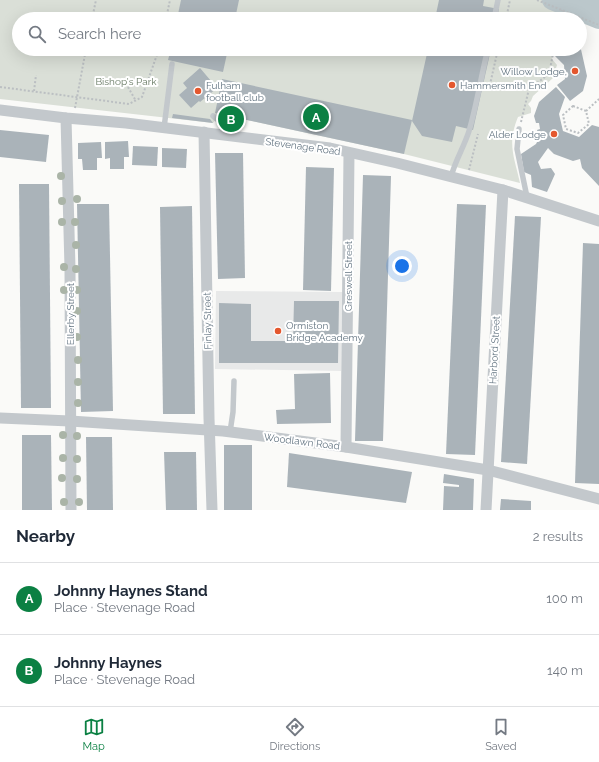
<!DOCTYPE html>
<html lang="en">
<head>
<meta charset="utf-8">
<style>
	:root { --surface:#fff; --page:#f2f2f3; --text:#1f2937; --muted:#747a83; --line:#e0e1e3; --accent:#0b8043 }
	body { margin:0; font-family:Raleway,sans-serif; background:var(--page); color:var(--text) }
	.you { position:absolute; left:402px; top:266px; width:14px; height:14px; margin:-10px; border:3px solid #fff; border-radius:50%; background:#1a73e8; box-shadow:0 0 0 6px #1a73e833 }
	.badge { display:grid; place-items:center; width:26px; height:26px; border-radius:50%; background:var(--accent); color:#fff; font-size:13px; font-weight:700 }
	.pin { position:absolute; translate:-50% -50%; border:2px solid #fff; box-shadow:0 1px 4px #0006 }
	.list { margin:0; padding:0; list-style:none }
	h2 { display:flex; justify-content:space-between; align-items:center; height:52px; margin:0; padding:0 16px; font-size:17px }
	h2 small { font-size:13px; font-weight:400; color:var(--muted) }
	.list li { display:grid; grid-template-columns:26px 1fr auto; gap:12px; align-items:center; box-sizing:border-box; height:72px; padding:0 16px; border-top:1px solid var(--line) }
	.list b { display:block; font-size:15px; white-space:nowrap }
	.list p { margin:0; font-size:13px; white-space:nowrap; color:var(--muted) }
	.list em { font-size:13px; font-style:normal; color:var(--muted) }
	.icon { flex:none; width:22px; height:22px; fill:none; stroke:currentColor; stroke-width:2; stroke-linecap:round; stroke-linejoin:round }
	.map { position:relative; flex:none; width:599px; height:510px; overflow:hidden }
	.search { position:absolute; background:var(--surface); box-shadow:0 4px 16px #0002; left:12px; right:12px; top:12px; height:44px; display:flex; align-items:center; gap:10px; box-sizing:border-box; padding:0 14px; border-radius:22px; color:var(--muted); font-size:15px }
	.sheet { height:196px; background:var(--surface) }
	nav { display:flex; justify-content:space-around; align-items:center; box-sizing:border-box; height:56px; border-top:1px solid var(--line); background:var(--surface); font-size:11px; color:var(--muted) }
	nav a { display:grid; justify-items:center; gap:2px }
	nav .on { color:var(--accent) }
	.map>svg:first-child { display:block }
	.built { fill:#e8e9e9 }
	.green { fill:#dadfd7 }
	.water { fill:#bbc7cb }
	.lines { fill:none; stroke-linecap:round; stroke-linejoin:round }
	.river { stroke:#bbc7cb; stroke-width:20 }
	.building { fill:#aab3b9 }
	.path { stroke:#bbbfc2; stroke-width:2; stroke-dasharray:2 2; stroke-linecap:butt }
	.service { stroke:#c3c8cc; stroke-width:5.5 }
	.minor { stroke:#c3c8cc; stroke-width:11 }
	.tree { fill:#aab4a7 }
	.poi-dot { fill:#e4572e; stroke:#fff; stroke-width:1.5 }
	.labels { text-anchor:middle; stroke-width:4; stroke-linejoin:round; paint-order:stroke }
	.poi-label { font-size:10px; fill:#657683; stroke:#fff; text-anchor:start }
	.park-label { font-size:10px; fill:#687a64; stroke:#fff }
	.street-label { font-size:10px; fill:#657683; stroke:#fff }
</style>
</head>
<body>
<div class="map">
<svg width="599" height="510" viewBox="0 0 599 510">
	<rect width="100%" height="100%" fill="#fafaf8"/>
	<path class="built" d="M216 291 342 292 341 371 215 369Z"/>
	<path class="green" d="M0 0H552L570 7 566 19H19V49H556L552 59 557 65 553 78 533 96 531 101 528 104 531 108V113L518 117C507 144 514 156 520 183L404 154 220 114 213 123 0 99Z"/>
	<path class="water" d="M552 0H599V19Z"/>
	<g class="lines">
		<path class="river" d="M552 0 599 19"/>
	</g>
	<g class="building">
		<path d="M181 0H239L235 19H177Z"/>
		<path d="M439 0H484L483 6 499 9 497 19H435Z"/>
		<path d="M580 45 587 76 583 91 570 101 557 85 565 79 564 65 555 56 562 49H580Z"/>
		<path d="M171 49H228L223 72 168 60Z"/>
		<path d="M428 49H491L473 130 456 126 452 142 422 136 412 121Z"/>
		<path d="M200 68 217 88 200 102 199 101 191 108 179 95 187 88 183 83Z"/>
		<path d="M222 79 412 120 404 154 215 113Z"/>
		<path d="M556 87 565 97 559 114 563 131 579 137 592 125 599 127V186L582 168 580 159 573 161 554 154 548 148 538 162 541 169 551 168 555 174 547 192 532 187 531 175 524 172 521 154 536 144 539 138 537 130 540 129 539 123H536L534 116 539 102Z"/>
		<path d="M173 114 210 119 213 123 172 118Z"/>
		<path d="M0 130 49 135 46 162 0 157Z"/>
		<path d="M128 141 129 157H124V169H110V158L105 159V142Z"/>
		<path d="M101 142 102 158H97V170H83L82 159H78V143Z"/>
		<path d="M133 146 158 147 157 166 132 165Z"/>
		<path d="M162 148 187 149 186 168 162 167Z"/>
		<path d="M215 153H243L245 278 218 279Z"/>
		<path d="M306 167 334 168 331 291 303 290Z"/>
		<path d="M363 175 391 176 383 441H355Z"/>
		<path d="M19 184H49L51 408H21Z"/>
		<path d="M77 204H109L113 411 81 412Z"/>
		<path d="M457 204 486 205 475 455 446 454Z"/>
		<path d="M192 206 195 414H163L160 207Z"/>
		<path d="M515 216 541 217 527 464 501 462Z"/>
		<path d="M583 243 599 244V484L575 483Z"/>
		<path d="M294 301H339L338 363H219V303L251 304V341H293Z"/>
		<path d="M330 373 331 423 277 424 276 410 295 409 294 374Z"/>
		<path d="M22 435H51L52 510H22Z"/>
		<path d="M86 437H112L113 510H87Z"/>
		<rect x="224" y="445" width="28" height="65"/>
		<path d="M164 452H196L197 510H166Z"/>
		<path d="M289 453 412 472 406 503 287 487Z"/>
		<path d="M444 474 474 479 473 510H443L444 486 459 487V485L443 483Z"/>
		<path d="M501 499 531 501V510H500Z"/>
	</g>
	<g class="lines">
		<g class="path">
			<path d="M537 0 599 25"/>
			<path d="M92 19 96 0"/>
			<path d="M166 19 170 0"/>
			<path d="M506 19 510 0"/>
			<path d="M560 19 562 10"/>
			<path d="M0 87 129 104 142 97 159 49"/>
			<path d="M128 87 136 101"/>
			<path d="M489 89 498 49"/>
			<path d="M34 91 36 75"/>
			<path d="M573 106 586 111 589 124 578 133 566 129 563 115Z"/>
			<path d="M75 108 86 49"/>
			<path d="M586 111 599 99"/>
			<path d="M521 122 529 89 549 74 554 49"/>
			<path d="M469 170 478 134"/>
		</g>
		<g class="service">
			<path d="M494 19 498 0"/>
			<path d="M213 116 222 123 230 136"/>
			<path d="M164 128 172 64"/>
			<path d="M519 129 517 149 527 197"/>
			<path d="M451 177C455 161 464 147 469 131 477 104 481 76 488 49"/>
			<path d="M230 432 233 412 234 381"/>
		</g>
		<g class="minor">
			<path d="M0 110 66 118 126 123 330 148 397 163 503 190 599 221"/>
			<path d="M66 118 70 268 71 510"/>
			<path d="M204 132 209 418 212 510"/>
			<path d="M0 418 70 421 223 431 346 447 488 470 599 499"/>
			<path d="M346 447 349 153"/>
			<path d="M486 510 503 190"/>
		</g>
	</g>
	<g class="tree">
		<circle cx="61" cy="176" r="4"/>
		<circle cx="77" cy="199" r="4"/>
		<circle cx="62" cy="201" r="4"/>
		<circle cx="62" cy="222" r="4"/>
		<circle cx="75" cy="222" r="4"/>
		<circle cx="76" cy="245" r="4"/>
		<circle cx="64" cy="267" r="4"/>
		<circle cx="76" cy="269" r="4"/>
		<circle cx="64" cy="290" r="4"/>
		<circle cx="77" cy="290" r="4"/>
		<circle cx="77" cy="311" r="4"/>
		<circle cx="77" cy="337" r="4"/>
		<circle cx="78" cy="360" r="4"/>
		<circle cx="78" cy="382" r="4"/>
		<circle cx="78" cy="403" r="4"/>
		<circle cx="63" cy="435" r="4"/>
		<circle cx="77" cy="436" r="4"/>
		<circle cx="63" cy="458" r="4"/>
		<circle cx="77" cy="459" r="4"/>
		<circle cx="62" cy="478" r="4"/>
		<circle cx="77" cy="479" r="4"/>
		<circle cx="64" cy="502" r="4"/>
		<circle cx="79" cy="502" r="4"/>
	</g>
	<g class="poi-dot">
		<circle cx="575" cy="71" r="4"/>
		<circle cx="452" cy="85" r="4"/>
		<circle cx="198" cy="91" r="4"/>
		<circle cx="554" cy="134" r="4"/>
		<circle cx="278" cy="331" r="4"/>
	</g>
	<g class="labels">
		<g class="poi-label">
			<text x="567" y="75" text-anchor="end">Willow Lodge,</text>
			<text x="206" y="89">Fulham<tspan x="206" dy="12">football club</tspan></text>
			<text x="460" y="89">Hammersmith End</text>
			<text x="546" y="138" text-anchor="end">Alder Lodge</text>
			<text x="286" y="329">Ormiston<tspan x="286" dy="12">Bridge Academy</tspan></text>
		</g>
		<g class="park-label">
			<text x="126" y="85">Bishop's Park</text>
		</g>
		<g class="street-label">
			<text transform="translate(303 146) rotate(8)" y="4">Stevenage Road</text>
			<text transform="translate(348 276) rotate(-90)" y="4">Greswell Street</text>
			<text transform="translate(70 314) rotate(-90)" y="4">Ellerby Street</text>
			<text transform="translate(207 321) rotate(-91)" y="4">Finlay Street</text>
			<text transform="translate(494 350) rotate(-87)" y="4">Harbord Street</text>
			<text transform="translate(302 441) rotate(7)" y="4">Woodlawn Road</text>
		</g>
	</g>
</svg>
<div class="you"></div>
<div class="pin badge" style="left:316px;top:117px">A</div>
<div class="pin badge" style="left:231px;top:119px">B</div>
<div class="search"><svg class="icon" aria-label="search" viewBox="0 0 24 24"><circle cx="10" cy="10" r="6"/><path d="M15 15l6 6"/></svg>Search here</div>
</div>
<section class="sheet">
<h2>Nearby<small>2 results</small></h2>
<ul class="list">
<li><span class="badge">A</span><div><b>Johnny Haynes Stand</b><p>Place · Stevenage Road</p></div><em>100 m</em></li>
<li><span class="badge">B</span><div><b>Johnny Haynes</b><p>Place · Stevenage Road</p></div><em>140 m</em></li>
</ul>
</section>
<nav>
<a class="on"><svg class="icon" aria-label="map" viewBox="0 0 24 24"><path d="M3 6l6-2 6 2 6-2v14l-6 2-6-2-6 2zM9 4v14M15 6v14"/></svg>Map</a>
<a><svg class="icon" aria-label="directions" viewBox="0 0 24 24"><path d="M12 3l9 9-9 9-9-9zM9 14v-3h6M13 9l2 2-2 2"/></svg>Directions</a>
<a><svg class="icon" aria-label="saved" viewBox="0 0 24 24"><path d="M7 4h10v16l-5-4-5 4z"/></svg>Saved</a>
</nav>
</body>
</html>
